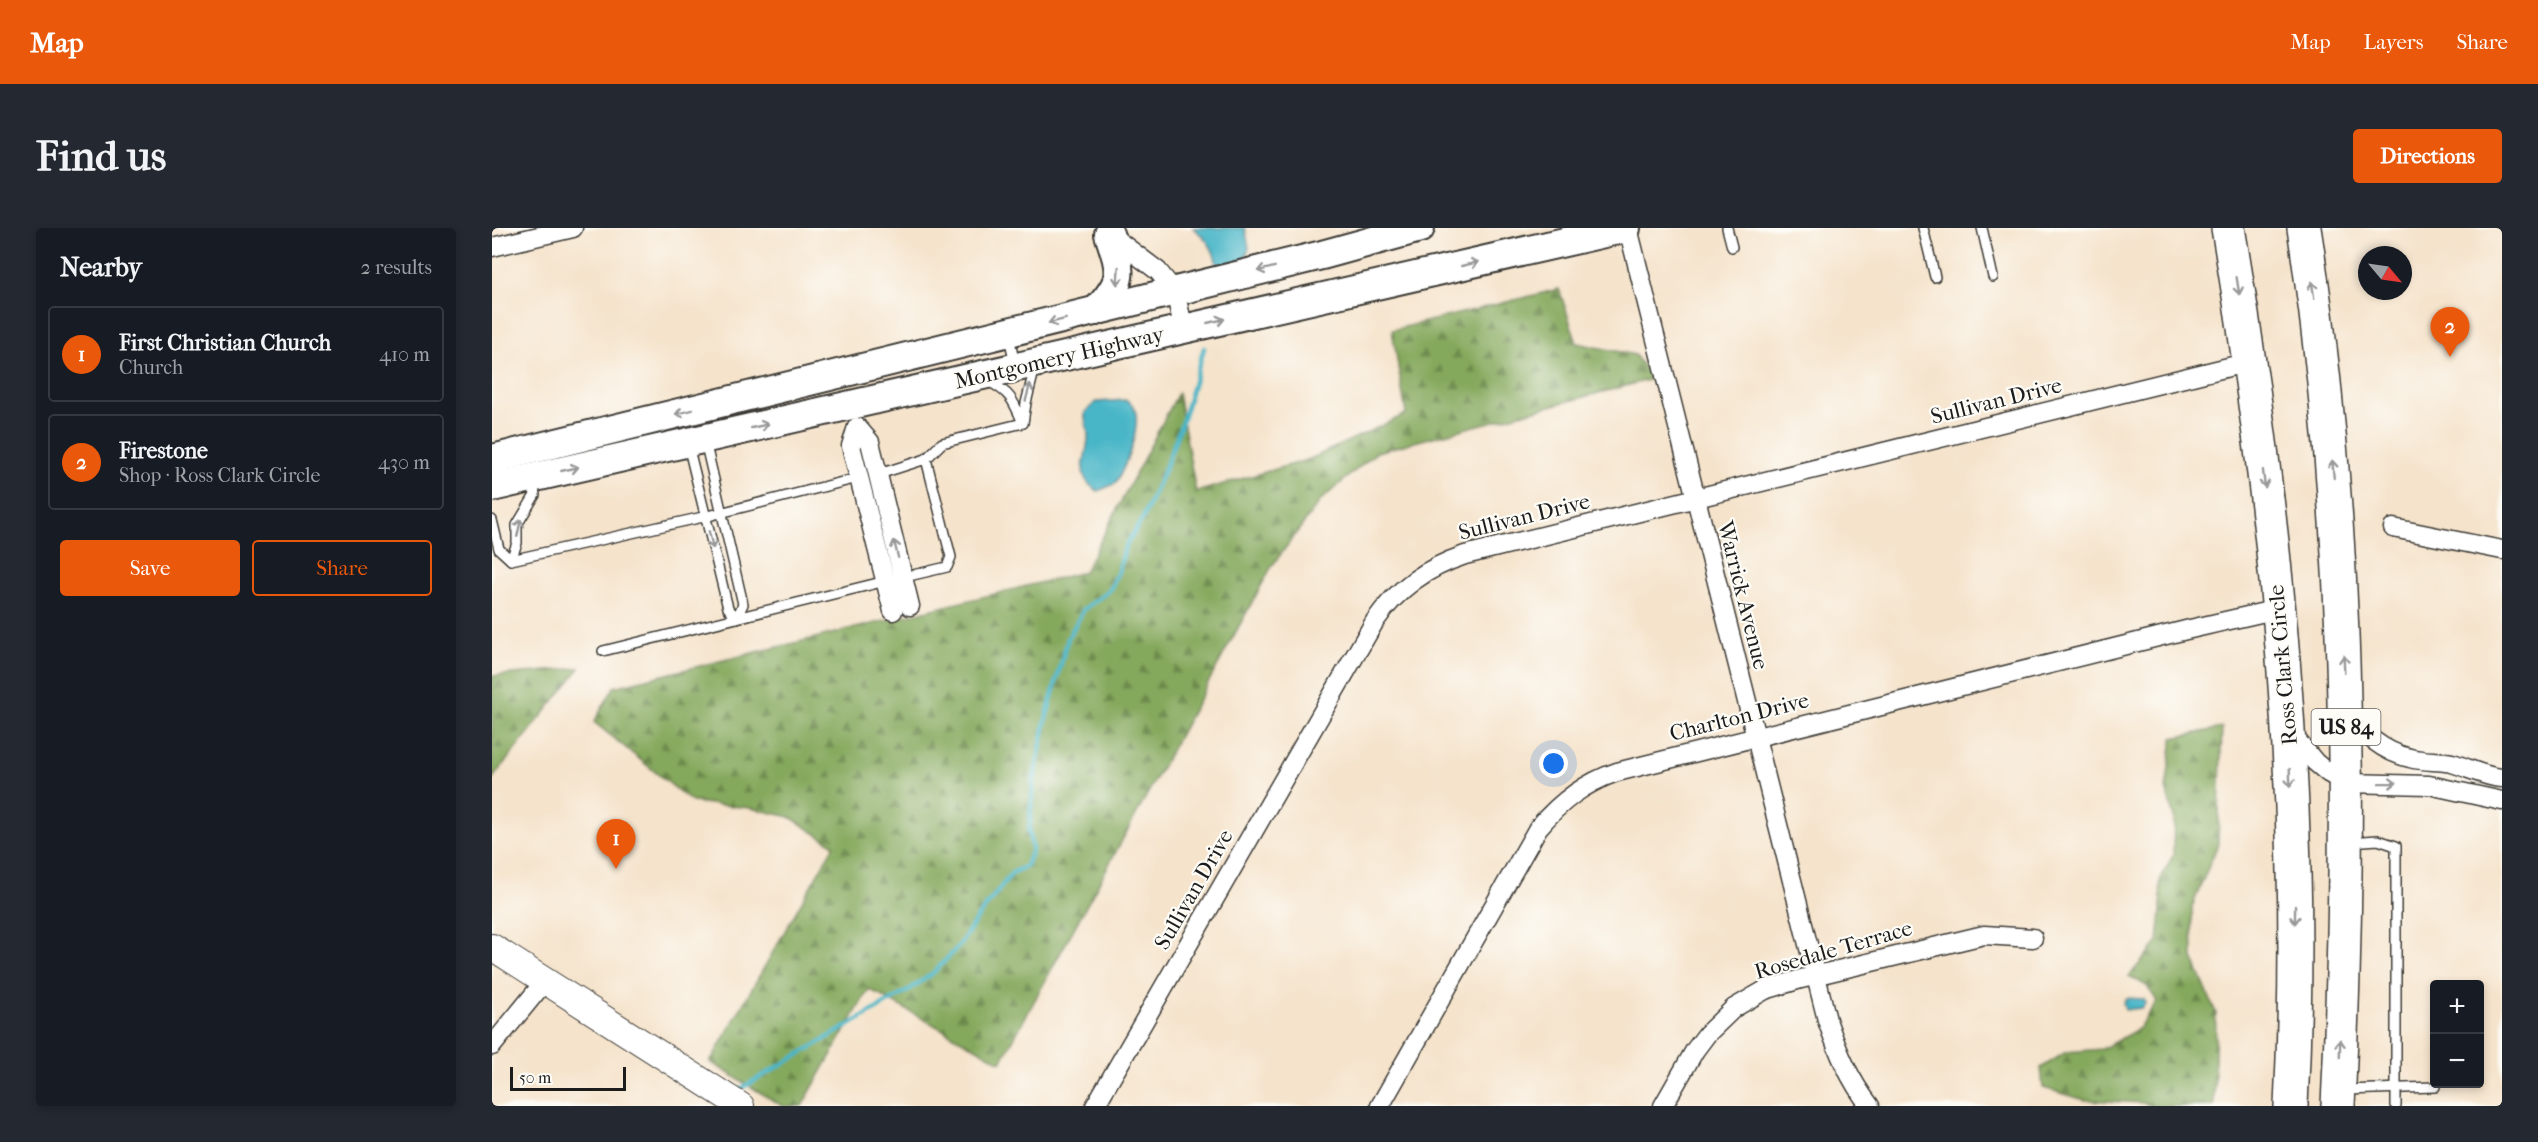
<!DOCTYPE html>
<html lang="en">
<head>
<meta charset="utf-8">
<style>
	:root { --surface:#171b24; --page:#242831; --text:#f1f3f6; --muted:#9ea1a6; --line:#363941; --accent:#ea580c }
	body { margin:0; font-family:"IM FELL French Canon",serif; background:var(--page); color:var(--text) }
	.controls { position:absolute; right:18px; bottom:18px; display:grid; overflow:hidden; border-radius:6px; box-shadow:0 3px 9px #0003 }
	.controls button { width:54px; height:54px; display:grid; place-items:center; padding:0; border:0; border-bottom:2px solid var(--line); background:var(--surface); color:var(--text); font:30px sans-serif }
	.compass { position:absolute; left:1866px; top:18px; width:54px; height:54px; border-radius:50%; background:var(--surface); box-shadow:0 3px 9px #0003; rotate:119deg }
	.scale { position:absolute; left:18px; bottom:15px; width:116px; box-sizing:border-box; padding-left:6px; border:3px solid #1c1c1c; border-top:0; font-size:16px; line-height:21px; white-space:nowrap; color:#1c1c1c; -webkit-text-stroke:4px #fdfcf7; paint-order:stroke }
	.you { position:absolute; left:1062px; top:536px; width:21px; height:21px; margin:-15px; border:4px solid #fff; border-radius:50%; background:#1a73e8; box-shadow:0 0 0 9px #1a73e833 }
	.badge { display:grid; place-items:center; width:39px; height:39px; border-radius:50%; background:var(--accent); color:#fff; font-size:20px; font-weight:700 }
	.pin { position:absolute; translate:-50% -50px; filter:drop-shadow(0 2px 3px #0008) }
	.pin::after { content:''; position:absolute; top:32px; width:21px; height:18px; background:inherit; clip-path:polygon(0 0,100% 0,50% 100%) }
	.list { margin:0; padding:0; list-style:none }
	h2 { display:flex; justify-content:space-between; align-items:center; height:78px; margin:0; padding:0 24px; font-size:26px }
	h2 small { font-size:20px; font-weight:400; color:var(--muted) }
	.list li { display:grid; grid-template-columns:39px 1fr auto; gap:18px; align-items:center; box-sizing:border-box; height:96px; margin:0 12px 12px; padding:0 12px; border:2px solid var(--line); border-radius:6px }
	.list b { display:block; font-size:22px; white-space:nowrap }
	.list p { margin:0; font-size:20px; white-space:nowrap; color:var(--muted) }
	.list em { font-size:20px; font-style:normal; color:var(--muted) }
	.actions { display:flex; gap:12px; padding:18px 24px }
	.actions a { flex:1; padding:14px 0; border:2px solid var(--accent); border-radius:6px; text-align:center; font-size:21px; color:var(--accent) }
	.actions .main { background:var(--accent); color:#fff }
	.map { position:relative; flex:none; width:2010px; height:878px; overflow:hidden; border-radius:6px }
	header { display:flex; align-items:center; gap:36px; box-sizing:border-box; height:84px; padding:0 30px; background:var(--accent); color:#fff }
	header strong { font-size:28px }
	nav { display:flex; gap:33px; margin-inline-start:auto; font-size:21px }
	.intro { display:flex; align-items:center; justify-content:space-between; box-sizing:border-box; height:144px; padding:0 36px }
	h1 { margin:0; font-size:42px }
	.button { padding:15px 27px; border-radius:6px; background:var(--accent); color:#fff; font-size:21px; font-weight:700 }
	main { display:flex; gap:36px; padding:0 36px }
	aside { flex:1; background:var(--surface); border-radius:6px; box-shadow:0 3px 9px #0003 }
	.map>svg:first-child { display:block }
	.forest { fill:url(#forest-firs); stroke:#50623c; stroke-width:1.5 }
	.water { fill:#4ab6c7; stroke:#336972; stroke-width:1.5 }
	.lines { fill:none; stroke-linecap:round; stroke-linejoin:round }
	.stream { stroke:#4ab6c7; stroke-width:4.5 }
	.lane-casing { stroke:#3d3a36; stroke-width:12 }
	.street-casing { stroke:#3d3a36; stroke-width:21 }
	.secondary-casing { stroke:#3d3a36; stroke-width:28 }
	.primary-casing { stroke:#3d3a36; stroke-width:32 }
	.highway-casing { stroke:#3d3a36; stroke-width:36 }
	.lane { stroke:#fff; stroke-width:9 }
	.street { stroke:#fff; stroke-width:18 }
	.secondary { stroke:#fff; stroke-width:26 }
	.primary { stroke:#fff; stroke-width:28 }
	.highway { stroke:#fff; stroke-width:33 }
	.oneway { stroke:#999 }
	.labels { text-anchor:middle; stroke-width:4.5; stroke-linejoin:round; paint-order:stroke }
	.shield { fill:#fdfcf7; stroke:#605f5e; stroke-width:1.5 }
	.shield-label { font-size:21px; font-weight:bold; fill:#1c1c1c }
	.street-label { font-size:22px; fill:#1c1c1c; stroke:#fdfcf7 }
</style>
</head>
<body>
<header>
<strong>Map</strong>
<nav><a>Map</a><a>Layers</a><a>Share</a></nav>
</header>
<div class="intro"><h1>Find us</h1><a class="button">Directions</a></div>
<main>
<aside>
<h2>Nearby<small>2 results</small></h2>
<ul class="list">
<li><span class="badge">1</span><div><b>First Christian Church</b><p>Church</p></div><em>410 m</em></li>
<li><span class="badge">2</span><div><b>Firestone</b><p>Shop · Ross Clark Circle</p></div><em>430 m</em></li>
</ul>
<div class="actions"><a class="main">Save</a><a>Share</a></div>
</aside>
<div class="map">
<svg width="2010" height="878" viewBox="0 0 2010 878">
	<defs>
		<pattern id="forest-firs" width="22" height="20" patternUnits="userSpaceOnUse" patternTransform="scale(1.5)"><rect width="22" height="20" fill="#84a85c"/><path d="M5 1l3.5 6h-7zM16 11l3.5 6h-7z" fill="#6b884b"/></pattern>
	</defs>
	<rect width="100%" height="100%" fill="#fdfcf7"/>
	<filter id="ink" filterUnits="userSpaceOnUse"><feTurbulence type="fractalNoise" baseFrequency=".0167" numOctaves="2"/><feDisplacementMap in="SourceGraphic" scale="12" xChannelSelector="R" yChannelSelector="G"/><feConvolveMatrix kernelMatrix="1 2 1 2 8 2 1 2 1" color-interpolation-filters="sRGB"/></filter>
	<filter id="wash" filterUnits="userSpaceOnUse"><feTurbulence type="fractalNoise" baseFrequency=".008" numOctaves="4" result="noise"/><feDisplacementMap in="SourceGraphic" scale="24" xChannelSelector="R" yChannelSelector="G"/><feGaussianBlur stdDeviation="1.35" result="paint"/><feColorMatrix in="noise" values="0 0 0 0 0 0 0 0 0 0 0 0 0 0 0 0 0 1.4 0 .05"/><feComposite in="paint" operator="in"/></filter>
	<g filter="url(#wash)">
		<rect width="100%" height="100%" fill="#f5e3cb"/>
		<g class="forest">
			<path d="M1067 61 1085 115 1143 127 1160 151 885 224 829 272 780 338 509 834 377 761 310 878H290L218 834 342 617 298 589 258 580 200 574 102 494 122 459 592 344 686 165 704 264 818 231 914 186 900 102Z"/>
			<path d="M88 440 0 551V448Z"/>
			<path d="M1730 500 1726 616 1700 679 1701 730 1724 785 1722 878H1659L1652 875 1593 872 1551 860 1549 840 1574 824 1610 821 1646 801 1665 773 1655 758 1637 748 1666 714 1669 682 1668 652 1681 627 1682 590 1674 561 1681 510Z"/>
		</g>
		<g class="water">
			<path d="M701 0H753L757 20 753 31 733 40 725 38C722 20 715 11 701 0Z"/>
			<path d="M634 172C658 182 634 239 623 256L606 263C580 248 596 231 596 208 596 200 592 192 593 184L604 174Z"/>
			<path d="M1634 770 1652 771 1653 776 1649 780 1633 782 1631 775Z"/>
		</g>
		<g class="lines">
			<path class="stream" d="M248 861 417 762 442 744 467 718 485 690 520 645 534 638 540 621 537 604 541 556 554 491 576 410 592 381 618 362 627 341 633 319 651 290 673 240 691 191 712 120"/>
		</g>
	</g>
	<g filter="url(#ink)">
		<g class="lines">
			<defs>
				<g id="lane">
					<path d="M1235 0 1240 19"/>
					<path d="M1431 0 1443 49"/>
					<path d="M1490 0 1501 49"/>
					<path d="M517 107 523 138"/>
					<path d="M496 153C519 165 521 172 531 195L534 175 543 139"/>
					<path d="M196 217 236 380 245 390 251 376 213 213"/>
					<path d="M384 247 434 231 450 215 531 195"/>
					<path d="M0 292 7 321 19 332 25 315V297L43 267 41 254"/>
					<path d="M19 332 220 287 370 249"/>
					<path d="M408 350 455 339 459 329 434 231"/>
					<path d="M111 423 394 353"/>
					<path d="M1858 614 1886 612 1904 618V878"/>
					<path d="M1853 862 1943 859"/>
				</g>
				<g id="street">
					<path d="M1136 0 1335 792C1346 824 1357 851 1378 878"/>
					<path d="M617 6 666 43 683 64 692 101"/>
					<path d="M0 19 81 0"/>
					<path d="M1901 300 2010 322"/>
					<path d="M401 383 359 218 365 199 378 214 418 378"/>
					<path d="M1856 483C1869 506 1892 524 1918 530 1932 534 1946 532 1960 535 1977 540 1993 549 2010 550"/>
					<path d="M1798 504 1823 534 1836 545 1854 555 1937 557 2010 573"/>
					<path d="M0 818 53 753"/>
					<path d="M603 878 883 393C906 360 934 340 973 327L1757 134"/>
					<path d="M888 878 1046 600C1068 574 1092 555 1125 544L1694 402 1786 381"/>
					<path d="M1171 878 1203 822 1215 806 1242 780 1273 762 1309 751 1492 707 1541 710"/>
				</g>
				<path id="secondary" d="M0 719 249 878"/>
				<g id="primary">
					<path d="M604 83C633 52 630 45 617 6"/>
					<path d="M0 231 830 27 928 0"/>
					<path d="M0 259 1134 0"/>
				</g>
				<g id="highway">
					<path d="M1736 0C1785 289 1814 584 1799 878"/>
					<path d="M1812 0C1857 291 1860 584 1846 878"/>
				</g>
			</defs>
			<use href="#lane" class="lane-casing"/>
			<use href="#street" class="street-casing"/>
			<use href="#secondary" class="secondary-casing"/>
			<use href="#primary" class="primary-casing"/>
			<use href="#highway" class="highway-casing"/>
			<use href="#lane" class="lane"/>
			<use href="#street" class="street"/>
			<use href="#secondary" class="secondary"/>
			<use href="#primary" class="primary"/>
			<use href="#highway" class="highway"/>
		</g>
		<defs><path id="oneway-shaft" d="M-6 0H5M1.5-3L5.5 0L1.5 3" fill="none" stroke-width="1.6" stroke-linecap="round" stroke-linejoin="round" transform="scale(1.5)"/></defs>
		<g class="oneway">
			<use href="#oneway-shaft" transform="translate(978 36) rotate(-13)"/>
			<use href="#oneway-shaft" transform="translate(774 41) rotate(166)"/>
			<use href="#oneway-shaft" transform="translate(626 48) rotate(94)"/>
			<use href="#oneway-shaft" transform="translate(1746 58) rotate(81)"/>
			<use href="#oneway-shaft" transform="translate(1821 62) rotate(-98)"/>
			<use href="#oneway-shaft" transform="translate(565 93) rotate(166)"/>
			<use href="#oneway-shaft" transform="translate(724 93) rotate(-13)"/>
			<use href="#oneway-shaft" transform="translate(536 164) rotate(-75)"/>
			<use href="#oneway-shaft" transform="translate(192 184) rotate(166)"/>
			<use href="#oneway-shaft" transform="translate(268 198) rotate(-13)"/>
			<use href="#oneway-shaft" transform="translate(78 241) rotate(-13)"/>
			<use href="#oneway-shaft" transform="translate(1841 241) rotate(-95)"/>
			<use href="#oneway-shaft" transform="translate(1772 251) rotate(83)"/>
			<use href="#oneway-shaft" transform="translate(27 300) rotate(-78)"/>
			<use href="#oneway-shaft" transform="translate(219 312) rotate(76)"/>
			<use href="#oneway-shaft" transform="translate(404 321) rotate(-104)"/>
			<use href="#oneway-shaft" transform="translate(1852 436) rotate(-92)"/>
			<use href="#oneway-shaft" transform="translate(1798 550) rotate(88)"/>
			<use href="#oneway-shaft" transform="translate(1896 555) rotate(-1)"/>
			<use href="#oneway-shaft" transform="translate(1803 687) rotate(90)"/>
			<use href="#oneway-shaft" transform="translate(1848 820) rotate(-89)"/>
		</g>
	</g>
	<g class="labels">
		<rect class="shield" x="1819.5" y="481" width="69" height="36" rx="4.5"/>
		<g class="shield-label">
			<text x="1854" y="506">US 84</text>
		</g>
		<g class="street-label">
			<text transform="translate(567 129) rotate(-13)" y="8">Montgomery Highway</text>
			<text transform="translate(1504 172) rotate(-14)" y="8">Sullivan Drive</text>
			<text transform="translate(1032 288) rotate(-14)" y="8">Sullivan Drive</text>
			<text transform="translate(1252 367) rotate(76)" y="8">Warrick Avenue</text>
			<text transform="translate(1790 437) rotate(-95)" y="8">Ross Clark Circle</text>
			<text transform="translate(1247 488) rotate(-14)" y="8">Charlton Drive</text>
			<text transform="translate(701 661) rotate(-60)" y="8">Sullivan Drive</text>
			<text transform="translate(1341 721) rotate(-16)" y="8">Rosedale Terrace</text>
		</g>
	</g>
</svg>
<div class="controls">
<button>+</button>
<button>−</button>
</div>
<svg class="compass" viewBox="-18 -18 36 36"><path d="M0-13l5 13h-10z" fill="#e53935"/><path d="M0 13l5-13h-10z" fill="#9ea1a6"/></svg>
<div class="scale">50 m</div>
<div class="you"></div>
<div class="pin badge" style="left:124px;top:641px">1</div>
<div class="pin badge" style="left:1958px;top:129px">2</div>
</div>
</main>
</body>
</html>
